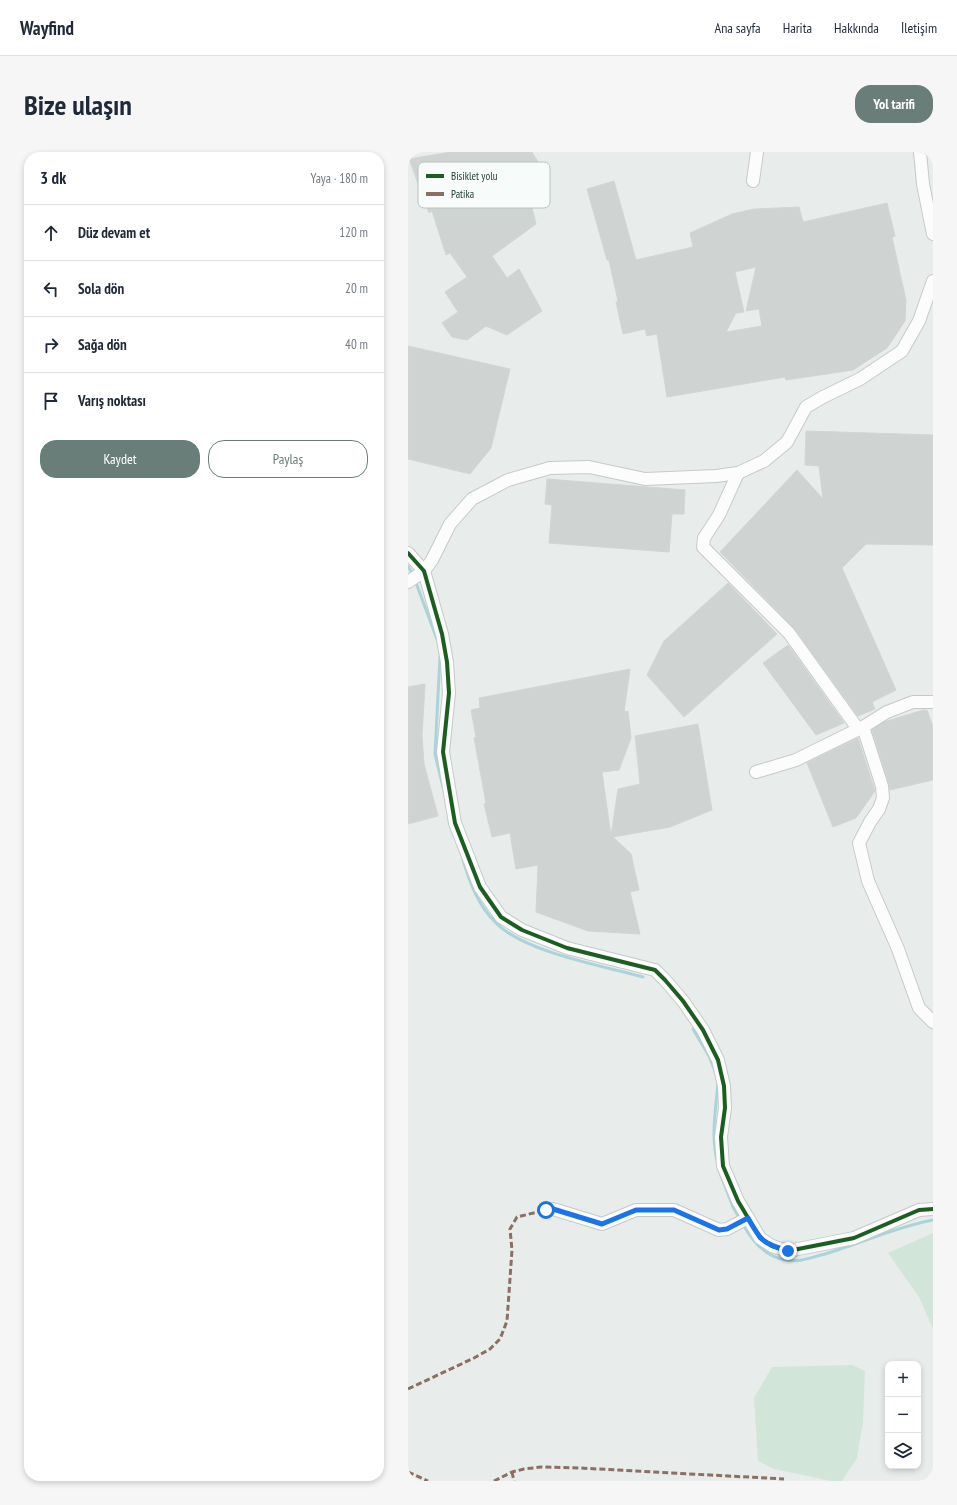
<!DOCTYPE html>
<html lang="tr">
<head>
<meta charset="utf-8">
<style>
	:root { --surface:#fff; --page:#f6f6f7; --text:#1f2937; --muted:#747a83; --line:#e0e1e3; --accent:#697e78 }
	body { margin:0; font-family:"PT Sans Narrow",sans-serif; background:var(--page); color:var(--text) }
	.controls { position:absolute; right:12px; bottom:12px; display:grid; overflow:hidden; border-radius:8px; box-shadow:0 2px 6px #0003 }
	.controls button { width:36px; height:36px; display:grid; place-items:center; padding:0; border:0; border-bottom:1px solid var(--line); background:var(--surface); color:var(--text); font:20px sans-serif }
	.stop { position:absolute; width:12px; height:12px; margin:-9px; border:3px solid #1a73e8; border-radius:50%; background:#fff }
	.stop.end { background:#1a73e8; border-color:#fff; box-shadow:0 1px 4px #0008 }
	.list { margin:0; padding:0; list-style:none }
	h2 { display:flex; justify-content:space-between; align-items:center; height:52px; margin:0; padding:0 16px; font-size:17px }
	h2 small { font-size:13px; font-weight:400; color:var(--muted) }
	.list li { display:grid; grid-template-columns:26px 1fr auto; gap:12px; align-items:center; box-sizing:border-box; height:56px; padding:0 16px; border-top:1px solid var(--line) }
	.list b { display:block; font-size:15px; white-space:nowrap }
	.list em { font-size:13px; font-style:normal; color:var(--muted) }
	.actions { display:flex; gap:8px; padding:12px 16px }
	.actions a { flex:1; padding:9px 0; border:1px solid var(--accent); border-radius:16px; text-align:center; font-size:14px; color:var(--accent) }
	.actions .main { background:var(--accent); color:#fff }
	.icon { flex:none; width:22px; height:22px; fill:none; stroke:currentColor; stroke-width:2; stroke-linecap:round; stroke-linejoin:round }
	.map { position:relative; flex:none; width:525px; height:1329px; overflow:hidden; border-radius:16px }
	header { display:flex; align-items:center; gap:24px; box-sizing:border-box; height:56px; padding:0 20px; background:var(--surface); border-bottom:1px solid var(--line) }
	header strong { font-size:19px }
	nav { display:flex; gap:22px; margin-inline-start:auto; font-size:14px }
	.intro { display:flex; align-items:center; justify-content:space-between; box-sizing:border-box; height:96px; padding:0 24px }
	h1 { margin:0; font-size:28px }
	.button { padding:10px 18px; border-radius:16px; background:var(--accent); color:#fff; font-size:14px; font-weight:700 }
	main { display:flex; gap:24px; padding:0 24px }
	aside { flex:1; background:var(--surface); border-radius:16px; box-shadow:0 2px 6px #0003 }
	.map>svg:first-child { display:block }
	.green { fill:#d1e6d8 }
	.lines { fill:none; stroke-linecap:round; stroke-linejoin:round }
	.stream { stroke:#a9d4db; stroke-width:3 }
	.building { fill:#cfd4d2; stroke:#d1d6d4; fill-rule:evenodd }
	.minor-casing { stroke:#c5cac8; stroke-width:14 }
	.minor { stroke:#fcfcfc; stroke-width:12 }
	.quiet { stroke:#8d6e63; stroke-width:3; stroke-dasharray:6 3; stroke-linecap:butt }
	.cycleway-casing { stroke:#f7fbf9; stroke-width:6 }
	.cycleway { stroke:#1b5e20; stroke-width:4 }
	.route { stroke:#1a73e8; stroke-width:5 }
	.key { fill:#f7fbf9; stroke:#b8c4c0; stroke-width:1 }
	.key-label { font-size:11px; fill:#24423a }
</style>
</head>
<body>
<header>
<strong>Wayfind</strong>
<nav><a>Ana sayfa</a><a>Harita</a><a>Hakkında</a><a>İletişim</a></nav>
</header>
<div class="intro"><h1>Bize ulaşın</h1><a class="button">Yol tarifi</a></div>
<main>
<aside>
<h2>3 dk<small>Yaya · 180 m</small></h2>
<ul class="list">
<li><svg class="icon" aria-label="ahead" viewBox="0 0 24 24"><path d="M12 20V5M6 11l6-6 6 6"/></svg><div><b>Düz devam et</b></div><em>120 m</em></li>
<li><svg class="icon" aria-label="left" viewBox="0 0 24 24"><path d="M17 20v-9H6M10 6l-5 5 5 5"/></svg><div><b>Sola dön</b></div><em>20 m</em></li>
<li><svg class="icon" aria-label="right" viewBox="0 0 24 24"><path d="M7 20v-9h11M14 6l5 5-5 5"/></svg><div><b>Sağa dön</b></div><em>40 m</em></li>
<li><svg class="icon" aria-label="arrive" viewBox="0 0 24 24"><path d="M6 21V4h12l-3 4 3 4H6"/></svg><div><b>Varış noktası</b></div></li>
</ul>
<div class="actions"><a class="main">Kaydet</a><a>Paylaş</a></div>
</aside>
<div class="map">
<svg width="525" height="1329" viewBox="0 0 525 1329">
	<rect width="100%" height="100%" fill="#e8edeb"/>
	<g class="green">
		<path d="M525 1081V1177L511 1145 480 1101Z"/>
		<path d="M444 1213 457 1219 455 1270 449 1306 434 1329H423L366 1317 350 1309 346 1246 364 1215Z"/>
	</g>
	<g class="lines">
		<g class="stream">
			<path d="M0 414 5 423"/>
			<path d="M7 428 30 490"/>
			<path d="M32 504 27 602 35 635"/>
			<path d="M55 708C62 731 70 753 87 770 115 800 195 814 235 825"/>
			<path d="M285 877 301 904 307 919"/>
			<path d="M310 1012C302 985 308 958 310 930"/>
			<path d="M312 1021 325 1055 332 1067"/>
			<path d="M335 1072C344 1089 358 1105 378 1108 391 1111 404 1105 417 1102 453 1091 488 1075 525 1068"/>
		</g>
	</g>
	<g class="building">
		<path d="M43 0H124L132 13 117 22 134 34 121 43 128 72 84 104 99 126 111 117 134 159 99 183 78 174 59 188 44 185 34 171 50 160 37 140 59 125 42 101 38 103 24 59 21 61 1 7Z"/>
		<path d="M206 29 228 108 285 95 282 81 324 62 346 57 391 55 395 70 479 51 487 84 484 85 498 148 497 169 479 196 445 218 378 228 377 225 259 245 249 182 239 184 237 177 215 182 208 150 210 149 201 108H199L179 37ZM348 115 338 159 351 157 354 174 318 180 328 161 336 160 327 120Z"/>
		<path d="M0 194 102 217 83 296 62 322 0 307Z"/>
		<path d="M398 279 525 283V393L458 392 434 416 488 538 464 550 467 557 450 564 387 477 312 400 389 318 415 347 411 314 397 313Z"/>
		<path d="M139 327 277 338 276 362H264L261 400 141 391 144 353 137 352Z"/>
		<path d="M320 431 369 482 276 565 239 523 256 489Z"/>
		<path d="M380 493 436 571 408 583 355 511Z"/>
		<path d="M222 517 216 560 220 559 223 586 211 618 194 620 203 684 210 637 232 632 227 584 290 572 304 658 262 675 205 685 223 702 231 738 222 740 232 782 180 779 128 760 130 713 108 717 102 681 84 685 76 652 78 651 66 586 68 585 63 558 72 556 71 546Z"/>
		<path d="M17 532 14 583 16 612 30 664 0 672V535Z"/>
		<path d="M515 558H519L525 575V628L482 638 481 632 464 578 476 570Z"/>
		<path d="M450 586 467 639 448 666 425 675 399 611Z"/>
	</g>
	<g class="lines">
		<defs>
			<g id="minor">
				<path d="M512 0 515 32 525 82"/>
				<path d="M345 29 349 0"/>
				<path d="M330 321 311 363 296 386 295 395 381 481 450 577"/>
				<path d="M0 401 16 419 34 482 39 510 41 541 35 600 47 671 72 735 93 765 114 778 159 796 247 818 257 828 275 849 295 878 310 908 316 934 317 956 313 985 315 1014 330 1049 352 1086 364 1094 380 1099 446 1086 511 1058 525 1057"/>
				<path d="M0 430 16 419 24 408 42 372 64 347 100 328 142 316 181 315 237 327 308 324 330 321 356 309 379 290 398 255 415 245 452 227 494 199 511 169 525 129"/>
				<path d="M455 575 474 634 475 646 471 657 462 670 451 691 460 729 490 797 511 856 525 870"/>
				<path d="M348 620 388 608 455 575 479 560 505 550H525"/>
				<path d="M138 1058 145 1057 194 1072 228 1058H266L311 1078 319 1077 340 1066"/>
			</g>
		</defs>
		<use href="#minor" class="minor-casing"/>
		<use href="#minor" class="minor"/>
		<g class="quiet">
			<path d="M0 1237 66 1206 82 1197 92 1187 99 1169 104 1098 102 1077 109 1065 138 1058"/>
			<path d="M0 1320 20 1329"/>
			<path d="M104 1320 106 1329"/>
			<path d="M86 1329 104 1320 116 1317 133 1315 172 1316 376 1327"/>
		</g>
		<defs>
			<path id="cycleway" d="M0 401 16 419 34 482 39 510 41 541 35 600 47 671 72 735 93 765 114 778 159 796 247 818 257 828 275 849 295 878 310 908 316 934 317 956 313 985 315 1014 330 1049 352 1086 364 1094 380 1099 446 1086 511 1058 525 1057"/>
		</defs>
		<use href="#cycleway" class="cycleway-casing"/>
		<use href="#cycleway" class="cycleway"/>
	</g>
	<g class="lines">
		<path class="route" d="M138 1058 145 1057 194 1072 228 1058H266L311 1078 319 1077 340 1066C353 1089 354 1091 380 1099"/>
	</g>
	<rect x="10" y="10" width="132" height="46" rx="6" class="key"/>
	<rect x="18" y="22" width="18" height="4" fill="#1b5e20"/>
	<rect x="18" y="40" width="18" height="4" fill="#8d6e63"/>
	<g class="key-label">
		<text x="43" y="28">Bisiklet yolu</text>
		<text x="43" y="46">Patika</text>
	</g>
</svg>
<div class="controls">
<button>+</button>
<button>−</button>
<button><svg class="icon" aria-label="layers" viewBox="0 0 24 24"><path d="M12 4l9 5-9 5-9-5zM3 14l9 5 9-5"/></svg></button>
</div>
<div class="stop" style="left:138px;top:1058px"></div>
<div class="stop end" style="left:380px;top:1099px"></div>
</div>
</main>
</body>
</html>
